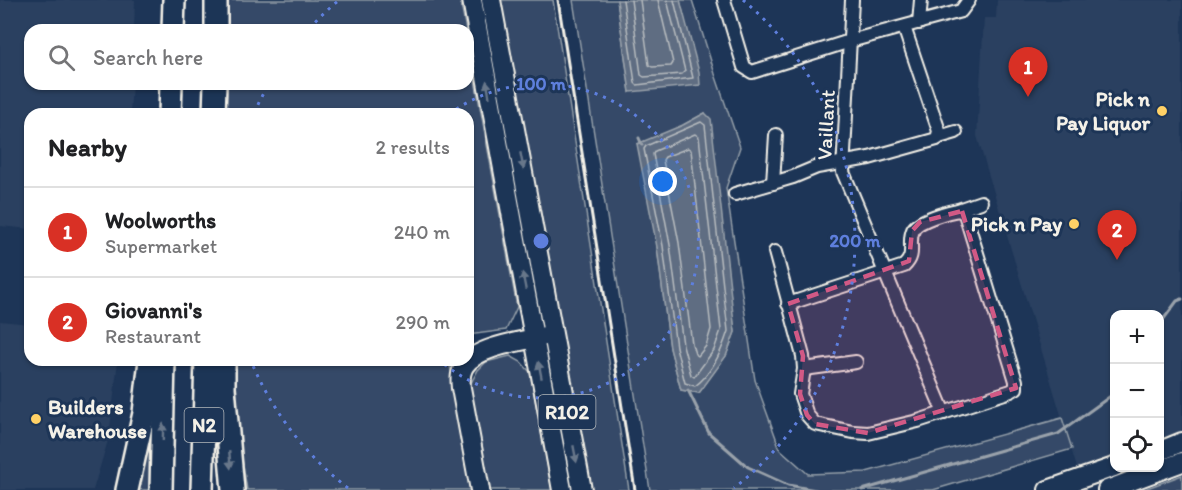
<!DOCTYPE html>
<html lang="en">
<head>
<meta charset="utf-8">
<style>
	:root { --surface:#fff; --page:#f6f6f6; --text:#202124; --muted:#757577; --line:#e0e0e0; --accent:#d93025 }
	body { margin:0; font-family:Itim,sans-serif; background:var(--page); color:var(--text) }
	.controls { position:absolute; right:18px; bottom:18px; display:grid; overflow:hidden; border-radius:12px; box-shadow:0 2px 4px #0004 }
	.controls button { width:54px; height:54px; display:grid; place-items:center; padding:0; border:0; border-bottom:2px solid var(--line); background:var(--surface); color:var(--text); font:30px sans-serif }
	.you { position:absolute; left:663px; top:182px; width:21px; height:21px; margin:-15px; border:4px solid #fff; border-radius:50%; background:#1a73e8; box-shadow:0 0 0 9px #1a73e833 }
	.badge { display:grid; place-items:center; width:39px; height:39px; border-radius:50%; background:var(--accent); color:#fff; font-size:20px; font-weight:700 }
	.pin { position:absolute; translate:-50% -50px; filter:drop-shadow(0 2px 3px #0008) }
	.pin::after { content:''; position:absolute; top:32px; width:21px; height:18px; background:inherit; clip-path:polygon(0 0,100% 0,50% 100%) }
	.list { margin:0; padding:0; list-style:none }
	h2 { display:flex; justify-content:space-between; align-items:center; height:78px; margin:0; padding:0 24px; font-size:26px }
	h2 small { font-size:20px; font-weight:400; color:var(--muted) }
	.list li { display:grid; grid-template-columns:39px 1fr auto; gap:18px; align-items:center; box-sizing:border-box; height:90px; padding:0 24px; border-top:2px solid var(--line) }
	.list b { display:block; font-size:22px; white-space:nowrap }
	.list p { margin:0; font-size:20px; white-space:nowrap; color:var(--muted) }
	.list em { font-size:20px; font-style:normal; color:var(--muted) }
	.icon { flex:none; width:33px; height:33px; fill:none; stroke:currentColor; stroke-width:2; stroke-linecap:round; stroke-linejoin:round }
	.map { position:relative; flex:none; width:1182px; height:490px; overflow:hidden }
	.search { position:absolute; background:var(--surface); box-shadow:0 2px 4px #0004; left:24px; top:24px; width:450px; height:66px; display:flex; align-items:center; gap:15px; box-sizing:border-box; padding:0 21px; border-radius:18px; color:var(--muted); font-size:22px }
	.panel { position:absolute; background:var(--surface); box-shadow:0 2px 4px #0004; left:24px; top:108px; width:450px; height:258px; border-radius:18px }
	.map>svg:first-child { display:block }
	.built { fill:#2a4060 }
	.green { fill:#354a67; stroke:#949ea8; stroke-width:1.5; fill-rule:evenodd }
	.water { fill:#5e6d82; stroke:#9aa2ab; stroke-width:1.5 }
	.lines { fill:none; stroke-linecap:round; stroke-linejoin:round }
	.shore { stroke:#b8bcbf; stroke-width:1.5 }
	.stream { stroke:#9aa2ab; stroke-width:3 }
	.minor-casing { stroke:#f4f1e8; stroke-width:16 }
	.primary-casing { stroke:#f4f1e8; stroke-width:22 }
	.motorway-casing { stroke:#f4f1e8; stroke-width:26 }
	.minor { stroke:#1d3557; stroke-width:12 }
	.primary { stroke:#1d3557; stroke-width:18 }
	.motorway { stroke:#1d3557; stroke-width:21 }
	.rail { stroke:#f4f1e8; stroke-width:3 }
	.oneway { fill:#68778a }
	.marked { fill:#d15985; fill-opacity:0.2; stroke:#d15985; stroke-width:4.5; stroke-dasharray:12 8; stroke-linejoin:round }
	.ring { fill:none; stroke:#5e7fdd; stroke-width:3; stroke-dasharray:3 6 }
	.poi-dot { fill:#ffd166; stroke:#1d3557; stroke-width:2 }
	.labels { text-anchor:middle; stroke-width:6; stroke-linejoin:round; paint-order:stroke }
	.shield { fill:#1d3557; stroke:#b4b9bc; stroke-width:1.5 }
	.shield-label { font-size:20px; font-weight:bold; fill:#f4f1e8 }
	.poi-label { font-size:21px; font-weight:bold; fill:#f4f1e8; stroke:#1d3557; text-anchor:end }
	.street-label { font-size:21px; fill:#f4f1e8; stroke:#1d3557 }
	.centre { fill:#5e7fdd; stroke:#1d3557; stroke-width:3 }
	.ring-label { font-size:18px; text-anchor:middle; font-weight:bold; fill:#5e7fdd; stroke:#1d3557; stroke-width:6; stroke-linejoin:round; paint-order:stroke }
</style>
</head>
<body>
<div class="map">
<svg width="1182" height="490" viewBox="0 0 1182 490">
	<rect width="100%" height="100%" fill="#1d3557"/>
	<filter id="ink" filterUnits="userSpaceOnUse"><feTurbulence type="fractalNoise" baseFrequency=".0167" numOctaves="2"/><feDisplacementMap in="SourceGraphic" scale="12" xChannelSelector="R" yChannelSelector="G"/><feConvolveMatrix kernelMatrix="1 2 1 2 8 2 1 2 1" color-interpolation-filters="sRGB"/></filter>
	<g filter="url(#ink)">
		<g class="built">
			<path d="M0 0H135L134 30H30V84H132L130 114H30V229L0 226Z"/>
			<path d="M997 0H1182V441L1160 450V314H1114V467L1080 478 977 136 984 18H996Z"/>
			<path d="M0 321 30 324V360H118L109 437 93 490H0Z"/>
		</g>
		<g class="green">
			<path d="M225 0H460L466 30H224Z"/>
			<path d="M500 0H553L629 490H592Z"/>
			<path d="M573 0H617L630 92 687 30 680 0H692L715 74 740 147 726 188 755 380 780 449 808 474 866 472 1062 418 1072 449 933 490H650ZM705 113 735 332 726 356 699 393 681 390 670 348 657 247 683 125Z"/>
			<path d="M468 42 517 307 506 330 468 335V114H223V84H468Z"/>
			<path d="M510 356 521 362 530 372 552 490H489L472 402 471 383 478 370 486 362Z"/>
			<path d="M232 360H449L472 490H247L239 439Z"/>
			<path d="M155 399 152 490H132Z"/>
			<path d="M1182 475V490H1142Z"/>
		</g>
		<g class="water">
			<path d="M617 0H680L699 72 700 85 630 92Z"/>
			<path d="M705 113 711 119 735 332 726 356 699 393 681 390 670 348 657 247 637 144 683 125Z"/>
		</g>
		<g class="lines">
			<g class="shore">
				<path d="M623 0 635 83 637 85 693 78 674 0"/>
				<path d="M631 0 641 75 644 77 682 74 685 71 667 0"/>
				<path d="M640 0 649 65 652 67 671 66 673 63 658 0"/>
				<path d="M701 122 705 125 728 331C722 350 712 374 695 386L685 383 676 347 663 246 644 149 646 146Z"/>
				<path d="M695 134 699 137 721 330 714 350 694 377 691 375 683 345 670 245 653 154 655 151Z"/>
				<path d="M688 148 691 150 711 329 706 346 698 356 695 354 692 344 679 243 663 160 665 157Z"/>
			</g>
			<g class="stream">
				<path d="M639 138 642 145"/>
				<path d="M1160 324 1177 301 1182 299"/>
				<path d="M688 390 709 433 748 467 788 485 816 490"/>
				<path d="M862 490 1058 434 1112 395 1114 391"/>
			</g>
			<defs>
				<g id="minor">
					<path d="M724 0 744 67 752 72 850 41 961 11 969 0"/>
					<path d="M852 0 843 172 944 413"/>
					<path d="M919 23 921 0"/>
					<path d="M939 137 956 132"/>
					<path d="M773 183 776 135"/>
					<path d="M735 194 793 177 817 167 869 158 937 139 939 131 904 27"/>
					<path d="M958 210 981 202"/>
					<path d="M775 252 803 356 804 369 800 394 807 415 815 424 853 432 868 433 918 421 1011 391 1016 388V381L965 214 960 210C950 211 917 220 913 230 907 244 917 254 904 266L788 304"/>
					<path d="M804 369 856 362"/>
				</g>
				<g id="primary">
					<path d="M472 0 562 490"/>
					<path d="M491 0 582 490"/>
					<path d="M1160 451 1182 442"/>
					<path d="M480 490 461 388C460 379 460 372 465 365 478 346 524 341 545 336"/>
					<path d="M1048 490 1114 467"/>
					<path d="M1107 490 1182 462"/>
				</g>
				<g id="motorway">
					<path d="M173 30 174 0"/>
					<path d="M216 30V0"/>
					<path d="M170 114 171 84"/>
					<path d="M214 114 215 84"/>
					<path d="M224 360V388L233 490"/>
					<path d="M127 490 144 413 150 360"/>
					<path d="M161 490 164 360"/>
					<path d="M202 490 206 360"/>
				</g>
			</defs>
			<use href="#minor" class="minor-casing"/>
			<use href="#primary" class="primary-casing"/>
			<use href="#motorway" class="motorway-casing"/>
			<use href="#minor" class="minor"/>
			<use href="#primary" class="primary"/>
			<use href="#motorway" class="motorway"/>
			<path class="rail" d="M558 0 635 490"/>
		</g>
		<defs><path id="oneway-solid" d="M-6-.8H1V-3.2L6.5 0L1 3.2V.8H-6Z" transform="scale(1.5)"/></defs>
		<g class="oneway">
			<use href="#oneway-solid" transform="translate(488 89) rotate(-100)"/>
			<use href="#oneway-solid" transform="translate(522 161) rotate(79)"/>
			<use href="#oneway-solid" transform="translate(524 281) rotate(-101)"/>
			<use href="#oneway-solid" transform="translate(540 370) rotate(-101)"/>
			<use href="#oneway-solid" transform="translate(163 432) rotate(-89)"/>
			<use href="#oneway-solid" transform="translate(575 454) rotate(79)"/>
			<use href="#oneway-solid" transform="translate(230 460) rotate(85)"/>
		</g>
	</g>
	<path class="marked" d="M962 211 1016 388 868 433 815 424 807 415 800 394 803 356 788 304 909 261 912 231 920 222Z"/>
	<g class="ring">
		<path d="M449 114A157 157 0 1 1 439 360"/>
		<path d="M348 488A314 314 0 0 1 251 361M254 113A314 314 0 0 1 268 86M309 29A314 314 0 0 1 339 0M743 0A314 314 0 0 1 734 488"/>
	</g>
	<g class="poi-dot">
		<circle cx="1162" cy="111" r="6"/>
		<circle cx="1074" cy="224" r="6"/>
		<circle cx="36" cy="419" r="6"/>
	</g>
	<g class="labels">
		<g class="shield">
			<rect x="538.5" y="395" width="57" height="34" rx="4.5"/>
			<rect x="184.5" y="408" width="39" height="34" rx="4.5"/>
		</g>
		<g class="shield-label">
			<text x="567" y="419">R102</text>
			<text x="204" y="432">N2</text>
		</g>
		<g class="poi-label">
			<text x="1150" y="106">Pick n<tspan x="1150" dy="24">Pay Liquor</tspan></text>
			<text x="1062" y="231">Pick n Pay</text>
			<text x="48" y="414" text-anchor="start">Builders<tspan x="48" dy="24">Warehouse</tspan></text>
		</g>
		<g class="street-label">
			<text transform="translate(826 125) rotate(-87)" y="7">Vaillant</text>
		</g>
	</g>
	<circle cx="541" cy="241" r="9" class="centre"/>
	<g class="ring-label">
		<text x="541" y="90">100 m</text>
		<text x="855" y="247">200 m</text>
	</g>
</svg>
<div class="controls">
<button>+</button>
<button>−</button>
<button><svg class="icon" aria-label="locate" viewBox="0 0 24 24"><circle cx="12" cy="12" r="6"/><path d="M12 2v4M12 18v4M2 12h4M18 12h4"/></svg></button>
</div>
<div class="you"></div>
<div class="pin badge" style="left:1028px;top:97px">1</div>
<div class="pin badge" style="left:1117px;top:260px">2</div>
<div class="search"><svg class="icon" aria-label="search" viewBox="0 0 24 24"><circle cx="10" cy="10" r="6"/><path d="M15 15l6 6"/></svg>Search here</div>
<section class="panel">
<h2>Nearby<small>2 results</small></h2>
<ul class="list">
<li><span class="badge">1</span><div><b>Woolworths</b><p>Supermarket</p></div><em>240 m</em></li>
<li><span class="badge">2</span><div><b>Giovanni's</b><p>Restaurant</p></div><em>290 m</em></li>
</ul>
</section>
</div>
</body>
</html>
